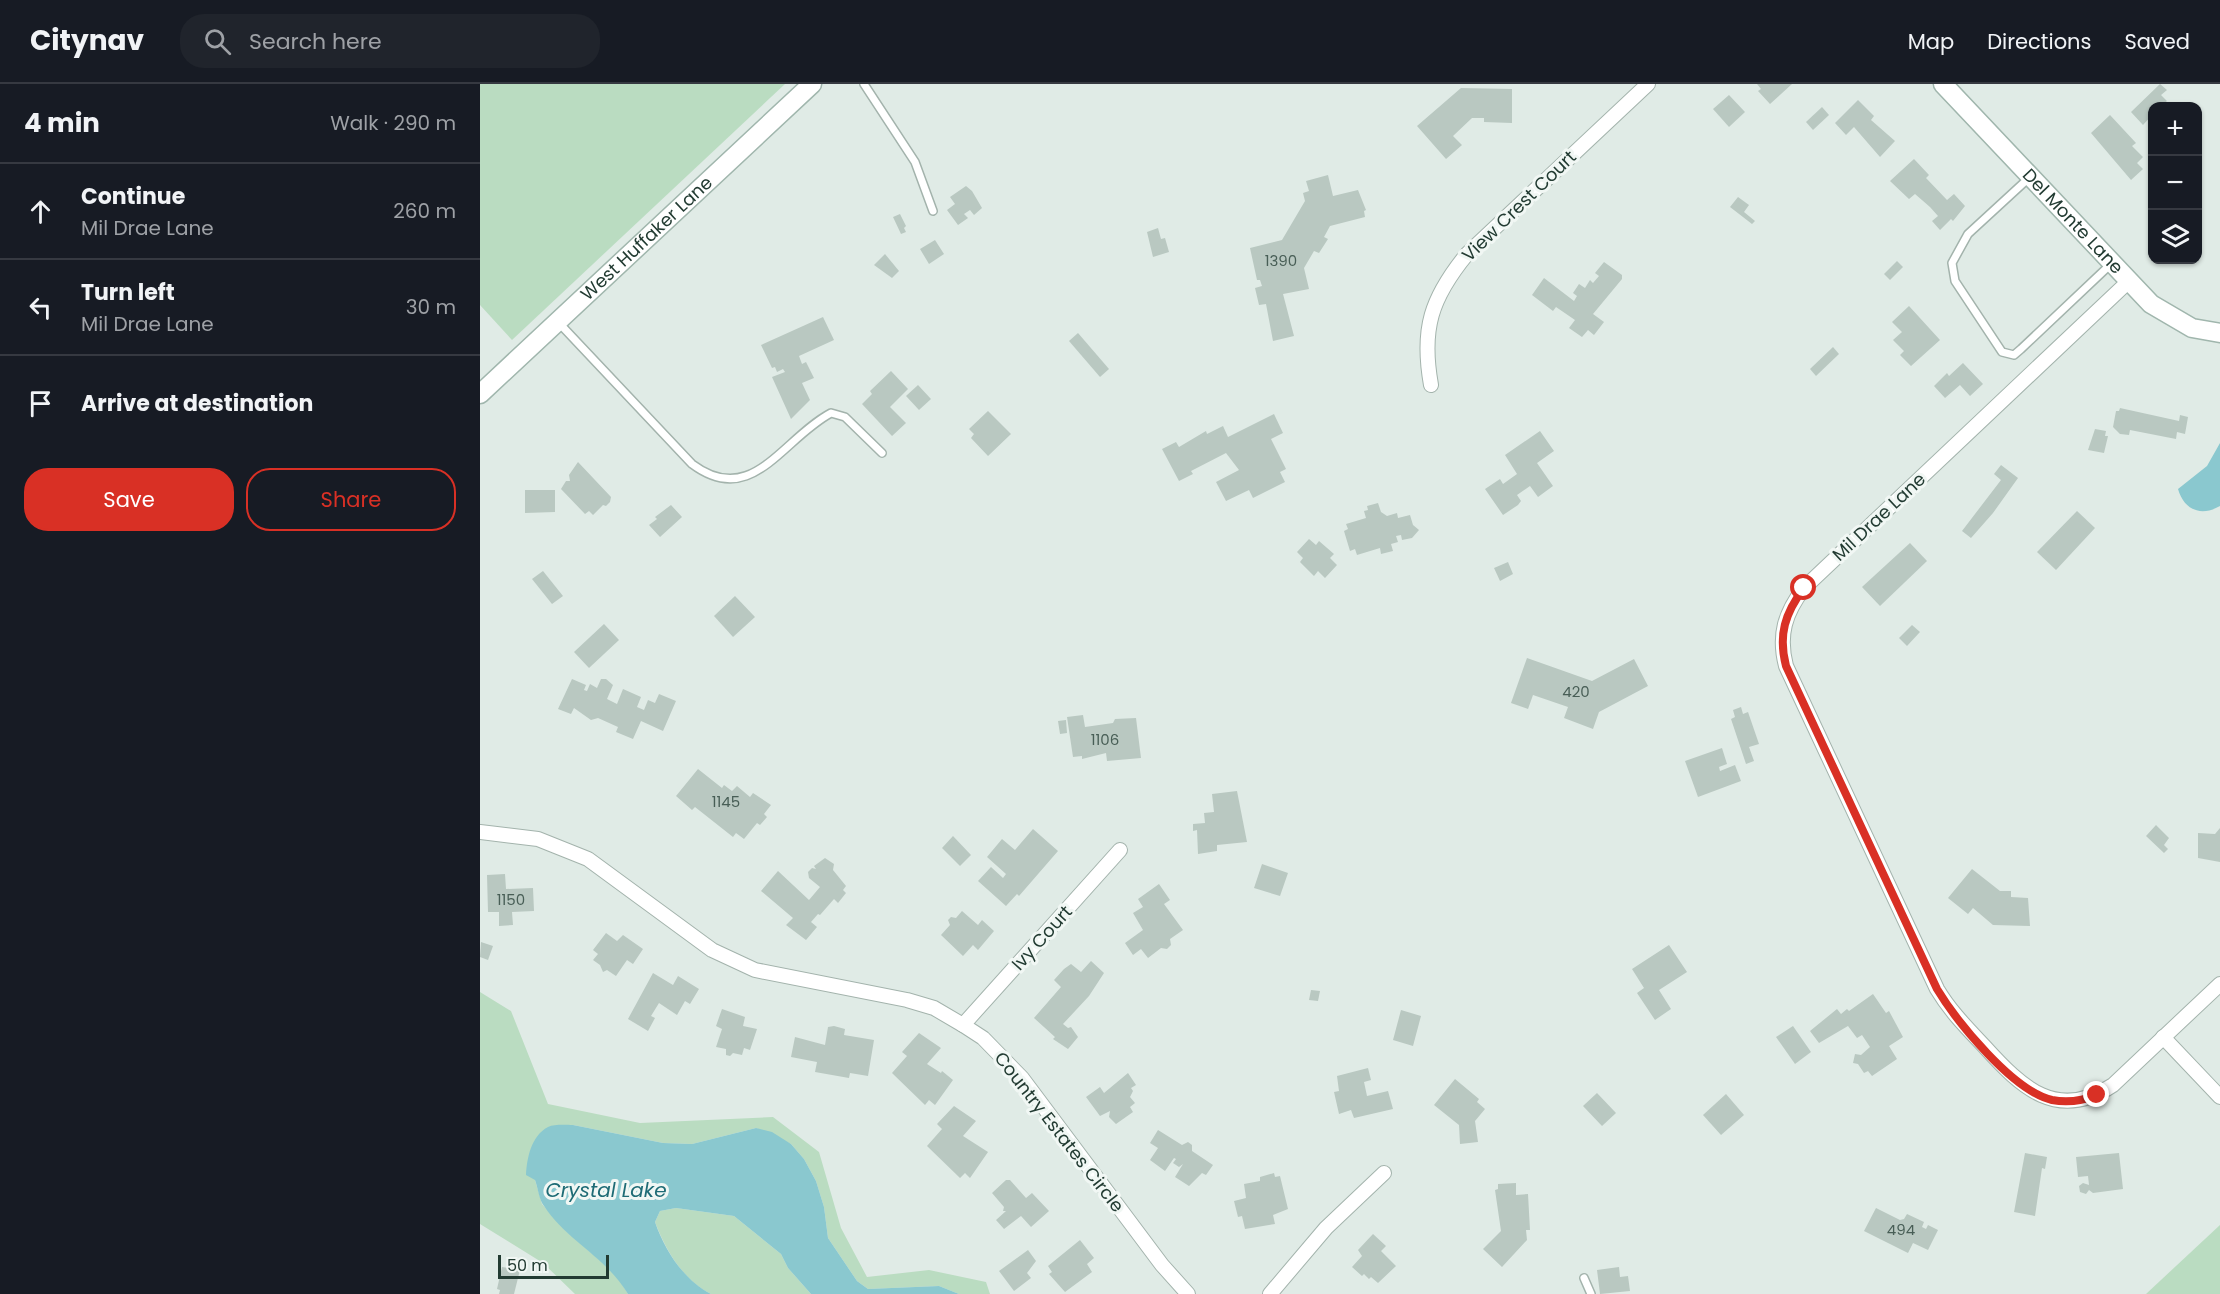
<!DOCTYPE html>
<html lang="en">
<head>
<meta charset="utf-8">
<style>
	:root { --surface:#171b24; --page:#20242c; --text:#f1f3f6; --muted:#9ea1a6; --line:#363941; --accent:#d93025 }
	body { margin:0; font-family:Poppins,sans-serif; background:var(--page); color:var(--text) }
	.controls { position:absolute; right:18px; top:18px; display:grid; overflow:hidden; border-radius:12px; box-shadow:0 2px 4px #0004 }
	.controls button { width:54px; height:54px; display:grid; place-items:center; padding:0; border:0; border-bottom:2px solid var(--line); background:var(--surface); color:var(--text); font:30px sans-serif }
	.scale { position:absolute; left:18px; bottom:15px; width:111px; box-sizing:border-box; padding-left:6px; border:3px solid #223b32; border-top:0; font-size:16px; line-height:21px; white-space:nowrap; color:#223b32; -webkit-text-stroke:4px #f1f7f4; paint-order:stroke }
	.stop { position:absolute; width:18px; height:18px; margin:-14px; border:4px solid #d93025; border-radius:50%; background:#fff }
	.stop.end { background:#d93025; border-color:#fff; box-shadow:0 2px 6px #0008 }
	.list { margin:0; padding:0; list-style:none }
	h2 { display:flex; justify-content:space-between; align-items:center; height:78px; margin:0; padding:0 24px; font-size:26px }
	h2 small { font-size:20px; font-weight:400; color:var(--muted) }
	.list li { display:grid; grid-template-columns:39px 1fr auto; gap:18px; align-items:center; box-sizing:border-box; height:96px; padding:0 24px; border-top:2px solid var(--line) }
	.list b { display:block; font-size:22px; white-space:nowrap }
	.list p { margin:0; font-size:20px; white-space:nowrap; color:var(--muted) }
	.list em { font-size:20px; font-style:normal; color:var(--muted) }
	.actions { display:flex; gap:12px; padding:18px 24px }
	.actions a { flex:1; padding:14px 0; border:2px solid var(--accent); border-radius:24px; text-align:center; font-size:21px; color:var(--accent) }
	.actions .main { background:var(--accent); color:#fff }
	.icon { flex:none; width:33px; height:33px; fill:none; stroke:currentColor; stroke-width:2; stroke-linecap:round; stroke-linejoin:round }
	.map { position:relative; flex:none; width:1740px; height:1210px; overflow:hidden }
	header { display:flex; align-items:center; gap:36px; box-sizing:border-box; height:84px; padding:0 30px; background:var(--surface); border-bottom:2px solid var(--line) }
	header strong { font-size:28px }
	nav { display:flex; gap:33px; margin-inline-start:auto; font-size:21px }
	.search { width:420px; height:54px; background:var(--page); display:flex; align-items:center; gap:15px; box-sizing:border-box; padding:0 21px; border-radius:24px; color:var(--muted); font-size:22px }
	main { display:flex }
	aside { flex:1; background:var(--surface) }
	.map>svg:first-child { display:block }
	.green { fill:#badcc1 }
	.water { fill:#8ac8cf }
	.building { fill:#b9c8c1 }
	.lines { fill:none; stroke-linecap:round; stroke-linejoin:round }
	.lane-casing { stroke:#a3b3ac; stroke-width:10 }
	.street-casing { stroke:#a3b3ac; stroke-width:16 }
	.secondary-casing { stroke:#a0b6ad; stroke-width:21 }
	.lane { stroke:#fff; stroke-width:7 }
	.street { stroke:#fff; stroke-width:14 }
	.secondary { stroke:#fff; stroke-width:18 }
	.route { stroke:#d93025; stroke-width:8 }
	.labels { text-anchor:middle; stroke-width:6; stroke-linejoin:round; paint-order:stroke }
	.number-label { font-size:15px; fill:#485e56 }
	.street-label { font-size:18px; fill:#223b32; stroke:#f1f7f4 }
	.water-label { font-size:20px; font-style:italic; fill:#1e6b75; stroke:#f1f7f4 }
</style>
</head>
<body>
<header>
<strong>Citynav</strong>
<div class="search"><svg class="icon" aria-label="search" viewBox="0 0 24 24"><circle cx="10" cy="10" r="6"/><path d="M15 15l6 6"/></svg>Search here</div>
<nav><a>Map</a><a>Directions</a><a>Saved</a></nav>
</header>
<main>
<aside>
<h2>4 min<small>Walk · 290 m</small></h2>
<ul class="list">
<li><svg class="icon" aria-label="ahead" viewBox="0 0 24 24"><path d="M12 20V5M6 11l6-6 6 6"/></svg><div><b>Continue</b><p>Mil Drae Lane</p></div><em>260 m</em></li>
<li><svg class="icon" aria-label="left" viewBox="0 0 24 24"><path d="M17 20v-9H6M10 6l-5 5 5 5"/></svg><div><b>Turn left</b><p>Mil Drae Lane</p></div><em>30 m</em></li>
<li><svg class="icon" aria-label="arrive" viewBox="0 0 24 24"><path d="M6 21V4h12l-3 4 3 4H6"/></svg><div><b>Arrive at destination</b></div></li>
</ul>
<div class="actions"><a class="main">Save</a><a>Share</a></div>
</aside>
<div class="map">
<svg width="1740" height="1210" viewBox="0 0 1740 1210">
	<rect width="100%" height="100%" fill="#e0ebe6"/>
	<g class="green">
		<path d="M0 0H305L32 256 0 221Z"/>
		<path d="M0 908 31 927 68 1020 160 1039 293 1033 339 1068 361 1144 387 1193 449 1186 506 1198 510 1210H479L459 1202 388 1205 377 1197 348 1154 344 1123 336 1097 324 1075 311 1060 276 1044 212 1060 183 1059 93 1041 69 1043 55 1096 62 1120 87 1148 136 1190 148 1210H95L63 1179 0 1140Z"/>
		<path d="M196 1124 254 1132 301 1170 308 1184 331 1210H231C203 1196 186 1167 175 1138L180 1127Z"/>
		<path d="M1740 1141V1210H1666Z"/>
	</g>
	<g class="water">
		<path d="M1740 359V422C1721 433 1704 426 1698 405L1727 382Z"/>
		<path d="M93 1041 183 1059 212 1060 276 1044 292 1048 311 1060 324 1075 336 1097 344 1123 348 1154 377 1197 388 1205 459 1202 479 1210H331L308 1184 301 1170 254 1132 196 1124 180 1127 175 1138C185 1167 204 1196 231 1210H148C125 1172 87 1157 64 1122 59 1116 58 1104 55 1096L46 1091C47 1074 51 1052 68 1043 74 1040 86 1041 93 1041Z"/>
	</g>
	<g class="building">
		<path d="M1277 0H1312L1290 20 1278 7 1281 5Z"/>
		<path d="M1680 0 1687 6 1681 11 1687 17 1681 22H1672V31L1663 41 1651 28Z"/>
		<path d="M981 4 1032 5V39L1004 38V34H992L973 52 982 61 966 75 937 42Z"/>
		<path d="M1249 11 1265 28 1249 43 1233 25Z"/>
		<path d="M1378 16 1394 32 1391 36 1415 57 1400 73 1374 43 1366 51 1355 39Z"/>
		<path d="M1342 23 1349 31 1333 46 1326 38Z"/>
		<path d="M1630 31 1656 59 1652 62 1663 73 1657 79 1663 85 1651 96 1611 49Z"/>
		<path d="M1434 75 1449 91 1446 94 1467 116 1474 110 1485 122 1473 137 1471 135 1460 146 1452 137 1458 132 1450 123 1435 110 1429 115 1410 97Z"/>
		<path d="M848 91 853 112 878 106 886 126 884 127 885 133 850 142 844 153 848 155 839 169 834 167 824 184 829 205 803 210 814 252 793 257 786 220 779 221 775 204 782 202 780 196H777L770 164 802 156 825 117 823 109 829 107 826 97Z"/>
		<path d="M486 102 492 107 502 124 494 131 490 126 484 130 488 134 478 141 467 126 475 120 470 113Z"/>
		<path d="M1258 113 1269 121 1264 128 1275 137 1272 140 1250 123Z"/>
		<path d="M420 130 426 142 424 144 426 148 421 150 413 133Z"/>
		<path d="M678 144 681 155 685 154 689 168 673 173 667 148Z"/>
		<path d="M455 156 464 170 449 180 440 165Z"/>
		<path d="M405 170 419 187 412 194 394 181Z"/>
		<path d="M1417 177 1423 183 1410 196 1404 190Z"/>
		<path d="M1124 178 1142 191V195L1113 230 1124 238 1114 251 1108 246 1102 253 1089 244 1095 236 1076 223 1073 227 1052 211 1064 194 1094 217 1097 212 1093 209 1099 200 1105 204 1110 196 1113 199 1119 192 1115 189Z"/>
		<path d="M1429 222 1460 256 1431 282 1420 271 1424 267 1413 256 1422 248 1412 238Z"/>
		<path d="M343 233 354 256 319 272 322 280 326 278 334 294 322 299 330 316 311 335 292 293 305 288 303 285 297 288 295 283 292 284 281 261Z"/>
		<path d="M598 249 629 285 620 293 589 257Z"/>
		<path d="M1353 263 1359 270 1336 292 1330 285Z"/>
		<path d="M1483 279 1503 300 1490 312 1480 301 1465 314 1454 302 1467 289 1469 292Z"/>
		<path d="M411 287 428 305 410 323 426 339 412 352 382 320 392 310 390 307Z"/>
		<path d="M438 301 451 315 439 326 426 312Z"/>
		<path d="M1640 324 1699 337 1700 331 1708 333 1705 350 1697 348 1696 355 1650 346 1649 351 1640 350 1633 343 1636 327H1639Z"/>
		<path d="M508 327 531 350 508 372 491 354 494 350 489 345Z"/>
		<path d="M794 330 803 349 791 355 806 385 800 388 805 398 773 414 769 406 746 417 736 398 759 386 746 369 711 387 713 390 699 397 682 365 696 358 699 363 726 347 727 350 743 342 748 353Z"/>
		<path d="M1615 345 1626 347 1625 352H1628L1624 369 1608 366Z"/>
		<path d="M1060 347 1074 367 1057 379 1073 402 1058 413 1050 402 1037 411 1041 417 1038 421 1023 431 1005 405 1020 395 1023 400 1037 390 1025 371Z"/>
		<path d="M98 378 131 413 130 418 126 422 123 421 113 431 109 427 105 430 81 405 86 397H90L89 391Z"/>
		<path d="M1521 381 1538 394 1513 429 1491 454 1482 447 1521 396 1514 390Z"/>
		<path d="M45 406H75V428L45 429Z"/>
		<path d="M898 419 901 428 907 432 917 429 918 434 930 431 933 441 939 446 932 454 922 456 921 451 916 452 918 458 911 460 913 467 901 470 900 464 877 471 875 465 870 467 864 447 868 445 866 440 886 434 884 427 888 426 887 422Z"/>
		<path d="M191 421 202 433 180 453 169 441 177 435 175 433Z"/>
		<path d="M1597 427 1615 444 1576 486 1557 468Z"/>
		<path d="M829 455 836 461 839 457 854 470 850 474 857 481 845 494 838 487 834 492 820 478 823 474 817 468Z"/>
		<path d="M1430 459 1447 477 1400 522 1382 503Z"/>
		<path d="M1028 478 1033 490 1020 497 1014 484Z"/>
		<path d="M63 487 83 512 72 520 52 495Z"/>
		<path d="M255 512 275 533 253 553 234 532Z"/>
		<path d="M124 540 139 556 109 584 94 568Z"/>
		<path d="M1432 541 1440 548 1427 562 1419 554Z"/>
		<path d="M1047 574 1112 597 1154 575 1168 602 1119 628 1113 645 1084 634 1088 623 1053 611 1048 625 1031 619Z"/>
		<path d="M92 595 106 601 104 606 107 607 110 600 117 604 121 595H126L133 601 127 615 137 620 143 605 161 613 157 623 164 626 168 616 175 619 179 610 196 617 183 647 161 637 153 655 136 648 138 643 118 634 111 636 94 624 91 630 78 625Z"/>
		<path d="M1261 623 1263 630 1268 628 1279 660 1269 663 1274 677 1266 680 1251 635 1255 633 1253 626Z"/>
		<path d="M603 631 605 643 633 639 635 635 656 634 661 674 627 677 626 669 602 675V672L593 673 587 633Z"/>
		<path d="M586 636 587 649 580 650 578 637Z"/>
		<path d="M1242 664 1247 680 1239 683 1240 687 1255 681 1261 697 1218 713 1205 677Z"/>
		<path d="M218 685 242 704 244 701 252 707 257 702 270 713 273 709 291 721 284 730 287 733 280 741 277 739 264 755 256 749 253 753 215 723 212 726 196 712Z"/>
		<path d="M757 707 767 758 737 761V767L718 770 717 746 713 747V740L725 739 724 729 734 728 732 710Z"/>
		<path d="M1676 741 1689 754 1684 761 1688 765 1684 769 1666 752Z"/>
		<path d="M1740 744V778L1718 774V749L1735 750Z"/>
		<path d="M553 745 578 767 539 812 537 810 526 822 498 797 511 783 523 794 526 790 507 773 522 755 535 766Z"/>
		<path d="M473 752 491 771 480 782 462 764Z"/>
		<path d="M345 774 354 780 353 786 366 802 363 806 366 809 358 819 354 815 340 831 338 830 331 838 337 843 326 856 306 841 313 834 281 807 298 787 329 816 340 803 329 794 328 788 332 784 336 785 334 782Z"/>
		<path d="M782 780 808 789 800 812 774 804Z"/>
		<path d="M1492 785 1520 807H1531V813L1548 814 1550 842 1513 841 1493 824 1488 830 1468 814Z"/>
		<path d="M25 790 26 805 53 804 54 827 32 828 33 841 19 842V828H8L7 791Z"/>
		<path d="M679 800 690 816 684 820 703 846 690 855 691 861 687 865 681 864 668 874 661 865 653 871 645 859 663 846 653 829 663 823 658 815Z"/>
		<path d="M482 827 498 841 502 836 514 847 498 866 493 861 483 872 461 851 470 841 468 836 471 833 476 834Z"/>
		<path d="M126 849 137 857 143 851 163 865 153 880 147 876 136 892 127 886 123 888 120 881 113 876 118 870 113 866Z"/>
		<path d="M1 858 13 862 8 876 0 873Z"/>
		<path d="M1189 861 1207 888 1179 906 1191 925 1175 936 1157 909 1164 904 1152 885Z"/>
		<path d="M611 877 624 889 609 912 583 940 588 944 591 943 598 953 588 965 573 955 575 953 554 934 581 903 574 896 584 885 591 880 601 888Z"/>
		<path d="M173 889 193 901 198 892 219 905 210 920 205 917 197 931 179 919 171 932 175 934 168 947 148 935Z"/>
		<path d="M831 906 840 907 838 917 829 916Z"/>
		<path d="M1393 910 1406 929 1409 927 1423 953 1409 962 1417 975 1392 992 1388 987 1384 989 1378 980 1373 979 1375 970 1381 971 1390 963 1382 951 1377 954 1368 942 1339 959 1330 947 1357 925 1361 930 1367 925 1369 927Z"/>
		<path d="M242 925 265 933 263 942 277 945 270 966 264 964 262 971 253 969 250 972 246 971V965L236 963 242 945 236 942Z"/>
		<path d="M921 926 941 932 933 962 913 956Z"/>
		<path d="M354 942 365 945 364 951 394 956 388 992 370 989 369 994 335 988 337 978 311 973 315 953 345 961 348 943Z"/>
		<path d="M1313 942 1331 968 1315 980 1296 953Z"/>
		<path d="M439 949 461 964 447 980 461 989 462 987 473 996 455 1021 449 1016 445 1021 412 989 427 972 422 968Z"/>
		<path d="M888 984 891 996 884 998 887 1012 908 1007 913 1025 874 1034 871 1026 859 1030 854 1008 859 1007 857 992Z"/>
		<path d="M648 989 656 1001 651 1004 653 1007 650 1013 655 1019 650 1023 653 1028 636 1040 629 1033 630 1027 620 1032 606 1013 620 1003 624 1009Z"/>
		<path d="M975 995 999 1015 997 1018 1005 1025 995 1037 998 1058 980 1060 979 1041 954 1021Z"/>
		<path d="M1117 1009 1136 1029 1122 1042 1103 1022Z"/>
		<path d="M1246 1010 1264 1031 1241 1051 1223 1031Z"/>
		<path d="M474 1022 496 1037 483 1052 508 1068 490 1094 485 1089 480 1094 447 1062 462 1045 457 1040Z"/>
		<path d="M678 1046 702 1061 708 1058 712 1061V1067L733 1081 726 1091 722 1089 709 1102 695 1093 703 1080 699 1083 693 1079 696 1075 694 1074 685 1087 670 1076 678 1064 670 1059Z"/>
		<path d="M1545 1069 1567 1073 1565 1085 1562 1084 1555 1132 1534 1128Z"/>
		<path d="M1639 1069 1643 1105 1613 1109 1609 1106 1606 1110 1600 1108 1599 1102 1603 1099 1609 1101 1608 1092 1598 1093 1596 1073Z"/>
		<path d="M794 1089 795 1093 800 1092 808 1125 793 1131 795 1140 765 1145 762 1132 758 1133 754 1117 766 1114 764 1100 780 1097V1093Z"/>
		<path d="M526 1096H530L546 1114 552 1109 569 1127 551 1143 541 1132 524 1145 516 1136 526 1127H523L524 1123 512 1109Z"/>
		<path d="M1036 1099V1111L1048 1110 1050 1146H1046L1047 1156 1022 1183 1003 1165 1021 1147 1015 1106 1018 1105V1100Z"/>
		<path d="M1396 1124 1420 1136 1424 1135 1427 1130 1444 1138 1442 1143 1446 1145 1448 1141 1458 1146 1448 1166 1433 1159 1428 1169 1384 1147Z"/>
		<path d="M893 1150 906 1162 901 1167 916 1182 898 1199 891 1193 889 1195 884 1190 882 1192 872 1183 882 1172 878 1166Z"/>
		<path d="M600 1156 614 1174 607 1180 612 1188 585 1208 569 1190 572 1188 568 1182Z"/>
		<path d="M548 1166 556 1177 547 1189 551 1194 534 1207 519 1187Z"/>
		<path d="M22 1183 40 1186 34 1210H19L20 1206 17 1205Z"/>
		<path d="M1139 1183 1140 1193 1148 1192 1150 1207 1120 1210 1117 1186Z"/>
	</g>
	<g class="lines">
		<defs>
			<g id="lane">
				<path d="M384 0 435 78 453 127"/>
				<path d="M1550 93 1488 150 1472 179 1475 197 1522 268 1534 271 1541 265 1632 179"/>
				<path d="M79 239 212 380C272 425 302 355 351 329L365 333 402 369"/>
				<path d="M1104 1194 1111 1210"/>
			</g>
			<g id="street">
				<path d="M1649 197 1324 504C1305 529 1298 551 1306 582L1457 905C1470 927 1487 944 1504 962 1542 1004 1577 1038 1633 1001L1740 900"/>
				<path d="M951 301C941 245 951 214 987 170L1168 0"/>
				<path d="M0 748 58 755 108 775 232 866 275 886 427 916 454 924 483 941 503 954 542 994 682 1181 708 1210"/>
				<path d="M483 941 640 766"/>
				<path d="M1683 953 1740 1013"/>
				<path d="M790 1210 846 1144 904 1089"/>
			</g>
			<g id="secondary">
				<path id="s1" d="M1463 0 1671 220 1712 244 1740 249"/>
				<path id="s2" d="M0 310 332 0"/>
			</g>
		</defs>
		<use href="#lane" class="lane-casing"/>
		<use href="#street" class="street-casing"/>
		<use href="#secondary" class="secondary-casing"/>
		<use href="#lane" class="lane"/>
		<use href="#street" class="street"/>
		<use href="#secondary" class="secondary"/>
	</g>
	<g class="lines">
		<path class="route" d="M1324 504C1305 529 1298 551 1306 582L1457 905C1477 938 1533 1007 1572 1016 1588 1019 1602 1017 1617 1011"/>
	</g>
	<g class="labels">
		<g class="number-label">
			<text x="801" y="182">1390</text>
			<text x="1096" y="613">420</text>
			<text x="625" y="661">1106</text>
			<text x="246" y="723">1145</text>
			<text x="31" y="821">1150</text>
			<text x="1421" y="1151">494</text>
		</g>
		<g class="street-label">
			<text transform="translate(1039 122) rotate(-44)" y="6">View Crest Court</text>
			<text dy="6" stroke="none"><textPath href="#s1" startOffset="189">Del Monte Lane</textPath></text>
			<text dy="6" stroke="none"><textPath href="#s2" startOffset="228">West Huffaker Lane</textPath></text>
			<text transform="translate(1399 433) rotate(-43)" y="6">Mil Drae Lane</text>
			<text transform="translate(562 854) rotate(-48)" y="6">Ivy Court</text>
			<text transform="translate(579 1048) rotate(52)" y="6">Country Estates Circle</text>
		</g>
		<g class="water-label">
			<text x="126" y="1113">Crystal Lake</text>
		</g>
	</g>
</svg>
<div class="controls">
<button>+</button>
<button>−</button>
<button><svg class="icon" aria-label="layers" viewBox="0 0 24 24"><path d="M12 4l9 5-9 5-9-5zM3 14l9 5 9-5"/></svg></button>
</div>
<div class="scale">50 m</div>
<div class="stop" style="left:1324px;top:504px"></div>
<div class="stop end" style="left:1617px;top:1011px"></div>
</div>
</main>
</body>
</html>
